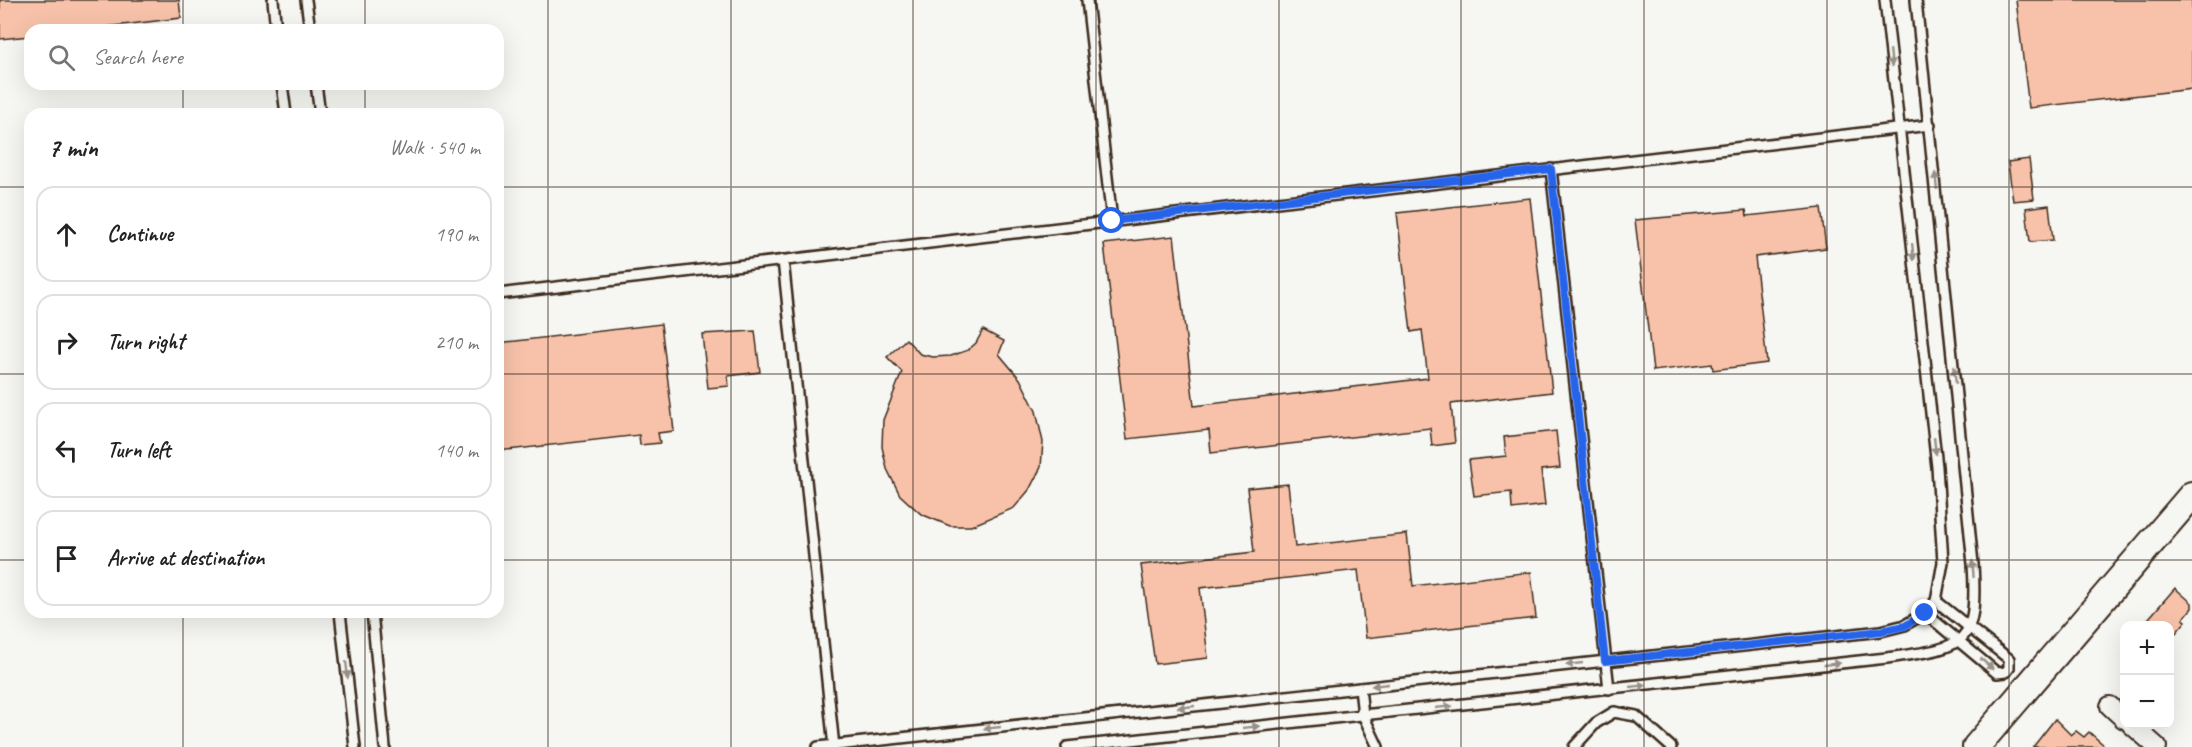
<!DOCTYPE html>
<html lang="en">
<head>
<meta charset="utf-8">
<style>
	:root { --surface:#fff; --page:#f2f2f2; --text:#222; --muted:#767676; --line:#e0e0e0 }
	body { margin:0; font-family:Caveat,sans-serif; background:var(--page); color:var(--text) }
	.controls { position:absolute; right:18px; bottom:18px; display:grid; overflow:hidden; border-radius:12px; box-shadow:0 6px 24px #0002 }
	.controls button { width:54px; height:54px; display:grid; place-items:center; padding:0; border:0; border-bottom:2px solid var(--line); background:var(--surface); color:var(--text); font:30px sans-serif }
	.stop { position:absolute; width:18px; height:18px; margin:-14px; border:4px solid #2563eb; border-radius:50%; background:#fff }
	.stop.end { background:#2563eb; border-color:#fff; box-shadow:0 2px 6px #0008 }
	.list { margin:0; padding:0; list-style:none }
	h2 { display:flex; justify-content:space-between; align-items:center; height:78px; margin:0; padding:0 24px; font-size:26px }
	h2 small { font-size:20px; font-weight:400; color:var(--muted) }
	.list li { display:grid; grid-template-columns:39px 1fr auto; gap:18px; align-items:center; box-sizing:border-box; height:96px; margin:0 12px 12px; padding:0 12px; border:2px solid var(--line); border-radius:18px }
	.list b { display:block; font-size:22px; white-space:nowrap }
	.list em { font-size:20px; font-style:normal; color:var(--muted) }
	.icon { flex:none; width:33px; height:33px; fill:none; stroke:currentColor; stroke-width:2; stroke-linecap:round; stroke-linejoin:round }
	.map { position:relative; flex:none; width:2192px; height:747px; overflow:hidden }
	.search { position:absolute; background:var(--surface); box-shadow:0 6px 24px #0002; left:24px; top:24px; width:480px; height:66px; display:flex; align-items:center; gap:15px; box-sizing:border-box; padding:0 21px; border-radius:18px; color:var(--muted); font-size:22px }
	.panel { position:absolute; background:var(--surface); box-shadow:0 6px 24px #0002; left:24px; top:108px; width:480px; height:510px; border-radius:18px }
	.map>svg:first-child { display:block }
	.building { fill:#f7c2a9; stroke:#3b2a1e; stroke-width:1.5 }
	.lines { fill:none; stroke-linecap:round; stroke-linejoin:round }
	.lane-casing { stroke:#3b2a1e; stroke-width:14 }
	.street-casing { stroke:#3b2a1e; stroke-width:22 }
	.secondary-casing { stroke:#3b2a1e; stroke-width:30 }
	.lane { stroke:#f6f6f2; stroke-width:9 }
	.street { stroke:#f6f6f2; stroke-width:18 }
	.secondary { stroke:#f6f6f2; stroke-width:26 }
	.oneway { fill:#989088 }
	.route { stroke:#2563eb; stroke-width:8 }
	.grid { fill:none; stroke:#3b2a1e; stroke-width:1.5; stroke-opacity:0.55 }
</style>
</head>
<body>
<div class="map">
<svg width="2192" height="747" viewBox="0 0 2192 747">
	<rect width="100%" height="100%" fill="#f6f6f2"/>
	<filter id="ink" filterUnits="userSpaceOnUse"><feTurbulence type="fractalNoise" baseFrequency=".0167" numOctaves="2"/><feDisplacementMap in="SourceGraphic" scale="12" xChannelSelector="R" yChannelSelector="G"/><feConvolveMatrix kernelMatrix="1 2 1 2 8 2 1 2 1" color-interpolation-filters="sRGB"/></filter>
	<g filter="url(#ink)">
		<g class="building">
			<path d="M0 0H179L181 18 80 30H30V36L0 39Z"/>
			<path d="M2016 0H2192V89L2029 108Z"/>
			<path d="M2029 159 2034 199 2013 201 2008 162Z"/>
			<path d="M1530 198 1552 392 1451 404 1455 443 1432 446 1430 428 1211 453 1209 430 1127 439 1104 244 1174 236 1194 406 1428 378 1422 330 1411 332 1397 213Z"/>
			<path d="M2049 205 2053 240 2030 242 2026 208Z"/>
			<path d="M1821 208 1826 248 1755 257 1767 363 1713 370 1712 364 1653 371 1635 220 1746 210 1747 216Z"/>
			<path d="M661 324 674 431 658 433 660 443 640 445 639 435 498 451V343Z"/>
			<path d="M983 330 1004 341 999 354 1020 379 1036 411 1043 442 1041 467 1029 490 1014 508 971 526H950L921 514 900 495 887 469 882 447 883 420 902 372 887 357 906 339 920 354 933 357 951 356 968 350 976 343Z"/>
			<path d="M755 331 760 372 728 376 729 386 708 388 702 334Z"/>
			<path d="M1556 431 1560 468 1541 470 1545 505 1512 509 1511 492 1474 496 1469 460 1506 456 1504 437Z"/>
			<path d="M1288 484 1295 547 1407 534 1413 586 1531 572 1536 618 1366 638 1358 570 1200 588 1208 658 1155 664 1141 565 1254 552 1247 488Z"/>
			<path d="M2175 588 2192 603V608L2183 619 2186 621 2169 641V626H2142Z"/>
			<path d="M2055 719 2071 735 2076 731 2084 737 2089 732 2106 747H2033Z"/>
		</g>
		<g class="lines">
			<defs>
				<g id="lane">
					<path d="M273 0 276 30"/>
					<path d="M306 0 310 30"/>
					<path d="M1087 0 1112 221"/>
					<path d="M282 84 286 114"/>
					<path d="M316 84 320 114"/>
					<path d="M1551 169 1609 689"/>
					<path d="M783 260 834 747"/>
					<path d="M498 294 1930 125"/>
					<path d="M340 612 355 747"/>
					<path d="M372 612 385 747"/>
					<path d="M1925 613 1997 673 2006 672 2009 668V659L1936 601"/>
					<path d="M1360 688 1363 715 1378 747"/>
					<path d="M818 747 1881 631 1905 625 1925 613 1936 601 1943 562 1937 467 1885 0"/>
					<path d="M1067 747 1887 658C1965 647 1978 648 1973 564L1916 0"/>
					<path d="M1574 747 1596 723 1614 712 1636 716 1671 747"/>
				</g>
				<g id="street">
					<path d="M2110 706 2124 719"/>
					<path d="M2131 724 2157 747"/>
				</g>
				<path id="secondary" d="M1976 747 2192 495"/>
			</defs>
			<use href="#lane" class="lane-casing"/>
			<use href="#street" class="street-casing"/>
			<use href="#secondary" class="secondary-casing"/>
			<use href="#lane" class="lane"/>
			<use href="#street" class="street"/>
			<use href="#secondary" class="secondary"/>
		</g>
		<defs><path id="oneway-solid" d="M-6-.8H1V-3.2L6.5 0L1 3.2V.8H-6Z" transform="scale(1.5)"/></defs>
		<g class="oneway">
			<use href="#oneway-solid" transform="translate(1891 58) rotate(84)"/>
			<use href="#oneway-solid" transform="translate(1936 181) rotate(-96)"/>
			<use href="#oneway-solid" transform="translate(1913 252) rotate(84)"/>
			<use href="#oneway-solid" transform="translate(1955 375) rotate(-96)"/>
			<use href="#oneway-solid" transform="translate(1935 446) rotate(84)"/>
			<use href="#oneway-solid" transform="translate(1973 569) rotate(-94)"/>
			<use href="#oneway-solid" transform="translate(1574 664) rotate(174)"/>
			<use href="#oneway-solid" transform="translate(1832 664) rotate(-6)"/>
			<use href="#oneway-solid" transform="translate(1987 664) rotate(41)"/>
			<use href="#oneway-solid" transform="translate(347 670) rotate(84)"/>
			<use href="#oneway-solid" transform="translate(1380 685) rotate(174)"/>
			<use href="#oneway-solid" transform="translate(1638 686) rotate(-6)"/>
			<use href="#oneway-solid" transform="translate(1186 707) rotate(174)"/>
			<use href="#oneway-solid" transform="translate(1444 707) rotate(-6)"/>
			<use href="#oneway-solid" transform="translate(1251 727) rotate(-6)"/>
			<use href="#oneway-solid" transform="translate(992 728) rotate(174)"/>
		</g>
	</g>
	<g class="lines" filter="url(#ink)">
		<path class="route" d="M1112 221 1551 169 1605 661 1881 631 1905 626 1925 613"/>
	</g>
	<path class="grid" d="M183 0V30M365 0V30M548 0V747M731 0V747M913 0V747M1096 0V747M1279 0V747M1461 0V747M1644 0V747M1827 0V747M2009 0V747M183 84V114M365 84V114M0 187H30M498 187H2192M0 374H30M498 374H2192M0 560H30M498 560H2192M183 612V747M365 612V747"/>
</svg>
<div class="controls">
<button>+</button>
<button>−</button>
</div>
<div class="stop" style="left:1112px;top:221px"></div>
<div class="stop end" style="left:1925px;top:613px"></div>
<div class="search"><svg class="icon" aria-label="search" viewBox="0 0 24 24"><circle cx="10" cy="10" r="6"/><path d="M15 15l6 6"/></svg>Search here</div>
<section class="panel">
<h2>7 min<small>Walk · 540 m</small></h2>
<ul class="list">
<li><svg class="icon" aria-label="ahead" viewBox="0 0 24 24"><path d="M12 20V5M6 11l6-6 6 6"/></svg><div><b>Continue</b></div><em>190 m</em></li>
<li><svg class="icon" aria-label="right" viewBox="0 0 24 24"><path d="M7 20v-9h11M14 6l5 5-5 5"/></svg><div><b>Turn right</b></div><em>210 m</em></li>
<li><svg class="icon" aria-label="left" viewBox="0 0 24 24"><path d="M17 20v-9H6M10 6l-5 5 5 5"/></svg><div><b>Turn left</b></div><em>140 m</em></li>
<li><svg class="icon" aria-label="arrive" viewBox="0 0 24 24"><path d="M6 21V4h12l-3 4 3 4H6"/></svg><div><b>Arrive at destination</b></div></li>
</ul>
</section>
</div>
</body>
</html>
